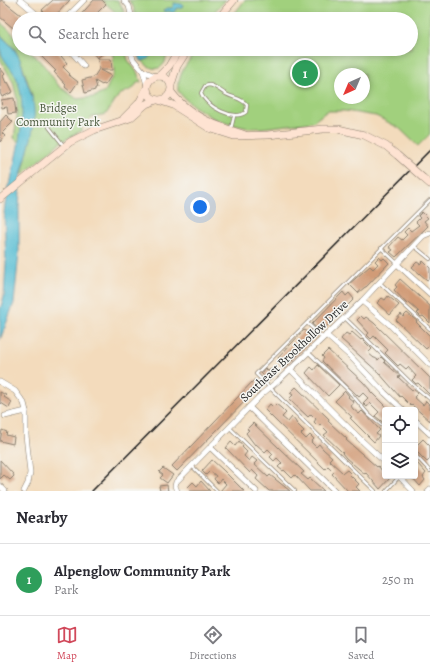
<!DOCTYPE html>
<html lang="en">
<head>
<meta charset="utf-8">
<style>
	:root { --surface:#fff; --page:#f7f7f7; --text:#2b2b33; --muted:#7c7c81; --line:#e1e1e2; --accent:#d1495b }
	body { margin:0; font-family:Alegreya,serif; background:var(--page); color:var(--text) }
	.controls { position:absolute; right:12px; bottom:12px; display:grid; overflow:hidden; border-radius:4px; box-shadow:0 2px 6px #0003 }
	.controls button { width:36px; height:36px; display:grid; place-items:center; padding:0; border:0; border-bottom:1px solid var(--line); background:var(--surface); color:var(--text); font:20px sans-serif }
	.compass { position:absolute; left:334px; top:68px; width:36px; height:36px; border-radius:50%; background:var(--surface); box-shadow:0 2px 6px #0003; rotate:224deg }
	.you { position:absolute; left:200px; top:207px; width:14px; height:14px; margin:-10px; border:3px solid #fff; border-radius:50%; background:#1a73e8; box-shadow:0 0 0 6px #1a73e833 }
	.badge { display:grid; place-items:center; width:26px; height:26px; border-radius:50%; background:var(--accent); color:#fff; font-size:13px; font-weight:700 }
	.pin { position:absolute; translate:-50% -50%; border:2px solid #fff; box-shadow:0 1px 4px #0006 }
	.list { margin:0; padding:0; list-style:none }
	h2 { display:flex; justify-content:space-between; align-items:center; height:52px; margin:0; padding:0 16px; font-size:17px }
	h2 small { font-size:13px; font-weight:400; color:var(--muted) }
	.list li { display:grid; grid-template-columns:26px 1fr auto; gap:12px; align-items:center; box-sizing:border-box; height:72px; padding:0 16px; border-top:1px solid var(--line) }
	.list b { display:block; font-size:15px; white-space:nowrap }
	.list p { margin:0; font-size:13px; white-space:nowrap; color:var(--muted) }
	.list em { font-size:13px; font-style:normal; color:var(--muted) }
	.icon { flex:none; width:22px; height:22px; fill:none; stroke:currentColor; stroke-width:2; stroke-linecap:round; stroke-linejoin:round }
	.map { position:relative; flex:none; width:430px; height:491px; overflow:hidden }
	.search { position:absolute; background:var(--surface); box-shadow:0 2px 6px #0003; left:12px; right:12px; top:12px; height:44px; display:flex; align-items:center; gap:10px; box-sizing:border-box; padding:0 14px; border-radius:22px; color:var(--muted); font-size:15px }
	.sheet { height:124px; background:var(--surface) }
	nav { display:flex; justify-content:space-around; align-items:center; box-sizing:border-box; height:56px; border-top:1px solid var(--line); background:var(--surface); font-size:11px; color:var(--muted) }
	nav a { display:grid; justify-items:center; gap:2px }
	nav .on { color:var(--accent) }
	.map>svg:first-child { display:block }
	.green { fill:#a1d07d; stroke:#5e764c; fill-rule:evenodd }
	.water { fill:#56bdd3; stroke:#396c78 }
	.building { fill:#d19b77 }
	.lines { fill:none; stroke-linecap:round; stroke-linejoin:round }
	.lane-casing { stroke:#887c6c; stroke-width:4 }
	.street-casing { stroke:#887c6c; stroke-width:6 }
	.secondary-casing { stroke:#887c6c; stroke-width:8 }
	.lane { stroke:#fff; stroke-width:2.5 }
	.street { stroke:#fff; stroke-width:5 }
	.secondary { stroke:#fee3d2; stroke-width:7 }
	.rail { stroke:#1c1c1c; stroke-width:1.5 }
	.secondary-bridge-casing { stroke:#887c6c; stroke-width:8; stroke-linecap:butt }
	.secondary-bridge { stroke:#fee3d2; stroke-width:7 }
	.labels { text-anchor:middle; stroke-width:3; stroke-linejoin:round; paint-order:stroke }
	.park-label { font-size:12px; fill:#4b5b3e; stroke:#f6f6f2 }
	.street-label { font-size:12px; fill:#1c1c1c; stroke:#f6f6f2 }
</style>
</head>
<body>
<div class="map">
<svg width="430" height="491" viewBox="0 0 430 491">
	<rect width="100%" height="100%" fill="#f6f6f2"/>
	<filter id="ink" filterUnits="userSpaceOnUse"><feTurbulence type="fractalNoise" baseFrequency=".025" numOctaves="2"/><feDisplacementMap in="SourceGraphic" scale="8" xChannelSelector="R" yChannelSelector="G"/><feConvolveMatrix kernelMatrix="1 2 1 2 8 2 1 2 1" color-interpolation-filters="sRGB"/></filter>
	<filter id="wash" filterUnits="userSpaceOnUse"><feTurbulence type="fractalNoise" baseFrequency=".012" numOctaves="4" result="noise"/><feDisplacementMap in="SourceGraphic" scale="16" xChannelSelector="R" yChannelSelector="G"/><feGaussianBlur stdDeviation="0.9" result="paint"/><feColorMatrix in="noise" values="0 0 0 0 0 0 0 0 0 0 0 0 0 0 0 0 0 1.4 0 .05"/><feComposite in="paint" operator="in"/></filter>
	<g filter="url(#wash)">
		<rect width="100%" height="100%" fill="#f3dbbc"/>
		<g class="green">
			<path d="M102 0H118L124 11 126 19H108L115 12Z"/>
			<path d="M128 0H226L207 19H135C136 11 133 5 128 0Z"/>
			<path d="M245 0H430V134L418 146 399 128 376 116 345 111H327L313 122 262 128H248L229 124 213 118 195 107 184 98 178 91V83L183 69 193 55 200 49H411V19H230ZM340 74H364V98H340Z"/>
			<path d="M0 22 19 39V49H29L46 68 59 86 77 99 94 97 105 92 114 73 113 55 108 49H125L128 60 137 72 141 82 137 83 134 88 119 95 106 114 92 117 81 128V131L58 144 22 175 34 123 32 95 23 67 15 49 0 34Z"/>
			<path d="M0 43 26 88 23 147 14 138 17 117V99L13 82 0 59Z"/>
			<path d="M134 49H167C166 53 167 58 165 62 157 77 140 63 138 52L135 53Z"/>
		</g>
		<g class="water">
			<path d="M174 3 181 4 183 5 182 8H177L173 13 169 11 165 12 163 11 166 8H172L174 5Z"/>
			<path d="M0 35C16 49 20 55 25 76 28 86 33 96 34 108 36 128 28 149 23 168 21 174 20 182 19 189L20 192 19 206V253L14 303 0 340V310L4 296 6 263 4 211 8 186 11 180C17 148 28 115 18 82 15 71 5 64 1 53 0 49 0 40 0 35Z"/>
			<path d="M147 49 152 52C150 58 147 60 141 61L138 52Z"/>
		</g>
		<g id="blocks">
			<g class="building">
				<path d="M0 0 3 1 26 19H19V33L0 17Z"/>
				<path d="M53 0H70L53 18H52L51 19 42 10Z"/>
				<path d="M94 0H102L106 4 91 19H77Z"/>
				<path d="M36 49H55L67 63 63 67 70 74 69 75 78 82 71 92 65 87 66 85 54 72 56 71 39 54 40 53Z"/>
				<path d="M90 49H109L97 58Z"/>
				<path d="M98 59H111L112 70H100L111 76 105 85 103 84 102 85 95 81 97 88H95V90L85 93 82 80 94 77 99 69Z"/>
				<path d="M0 68 5 74 3 76 6 83 8 82 13 92 2 97 0 93Z"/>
				<path d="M14 98 16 113 8 114 7 107 2 108 1 100Z"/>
				<path d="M6 115 13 122 2 133 5 136 0 142V122Z"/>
				<path d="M422 212 428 218 424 221 428 226 396 257 390 252 393 250 389 247 398 237 402 240 407 235 404 232 408 228 411 231 419 225 416 222 420 218 418 216Z"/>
				<path d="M379 257 382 260 384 258 389 263 366 287H365L358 293 349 284 370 266 373 269 378 264 375 261Z"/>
				<path d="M423 261 430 268V278L427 280 412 267 417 262 420 264Z"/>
				<path d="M400 279 430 306V323L423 316 421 317 417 313 419 312 408 302 407 304 394 290 397 287 395 285Z"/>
				<path d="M343 292 346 296 349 293 354 299 321 332 312 324Z"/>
				<path d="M388 296 399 305 390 315 377 303 382 298 385 300Z"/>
				<path d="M407 313 417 321 416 322 430 336V345L426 349 396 320 401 314 403 317Z"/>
				<path d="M361 316 364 319 366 317 374 323 430 378V395L418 383 416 384 412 380 416 376 408 367 406 369 400 364 398 366 385 353 388 350 374 336 371 339 367 335 369 333 357 320Z"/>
				<path d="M304 330 308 333 311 330 317 336 284 369 279 364 281 361 278 358Z"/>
				<path d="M352 332 361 340 362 339 372 349 368 353 374 358H375L378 360 381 357 385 361 384 362 400 376 398 377 412 390 413 389 418 393 414 397 423 405 426 401 430 405V421L412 405 411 406 401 396 400 397 379 373 341 339 346 333 349 335Z"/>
				<path d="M328 350 363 382 370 390V391L389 410H385V424L375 416 379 412 370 403 367 407 363 403 368 398 363 393 359 397 322 361 324 358 322 356Z"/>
				<path d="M318 365 339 385 328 396 306 373 311 367 314 370Z"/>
				<path d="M265 368 268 371 271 369 276 374 269 381 261 373Z"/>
				<path d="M255 379 262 386 252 396 251 395 177 471 172 466Z"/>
				<path d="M296 387 329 419 328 421 347 439 346 440 377 467 378 466 385 474V476H387L390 478 380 489 366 473 365 474 346 458 342 453H343L324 435 328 432 320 424 318 426 314 422 316 419 311 414 308 417 289 399 293 395 290 393Z"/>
				<path d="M345 391 349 396 348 397 354 402 351 406 353 409 359 414 362 411 380 430 376 434 379 436 374 442 350 418 352 417 335 401Z"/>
				<path d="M0 392 6 395 4 397 12 402 9 408 1 403 0 404Z"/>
				<path d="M270 404 273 407 276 404 281 408 286 413 282 417 288 422 292 417 296 422V423L304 431 301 434 306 439 310 435 314 439 311 442 316 447 319 444 323 449 332 457 329 460 343 473 347 470 351 474 350 475 359 484 356 487 360 491H348L332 474 334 472 328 466 325 469 273 418 265 410Z"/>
				<path d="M253 423 304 472 301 474 308 480 310 478 324 491H310L295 475 292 478 284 470 283 471 278 467 282 463 277 458 274 461 270 457 273 454 268 449 265 452 256 444 255 445 246 433 249 430 247 429Z"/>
				<path d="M2 430 7 432 6 435 14 437 13 444 0 441Z"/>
				<path d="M423 439 430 446V459L427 462 415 450V447Z"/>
				<path d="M239 441 243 446 242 447 247 452 244 456 249 461 252 457 257 461 254 464 268 477 270 475 290 491H269L256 479 258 476 252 470 250 473 226 448 231 442 235 446Z"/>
				<path d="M0 460 13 474 14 476 10 480 4 475 0 479Z"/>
				<path d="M212 460 223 470 244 491H220L226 484 221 479 218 483 214 479 216 476 210 471 206 475 202 471Z"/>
				<path d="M417 463 426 473 423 477 425 480 420 486 411 476H415V465Z"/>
				<path d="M163 468 173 475 167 483 160 478 163 475 159 472Z"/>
				<path d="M201 481 210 491H190L187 488 193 482 197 486Z"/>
				<path d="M167 485 168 491H160L159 486Z"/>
			</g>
		</g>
	</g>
	<g filter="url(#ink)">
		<use href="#blocks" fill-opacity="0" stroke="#887c6c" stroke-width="1"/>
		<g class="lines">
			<defs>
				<g id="lane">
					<path d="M209 85C216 86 220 91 226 94 233 98 242 98 247 105L246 112C235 122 205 106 201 93L205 86Z"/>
					<path d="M49 127 64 146"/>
					<path d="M231 129 234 116"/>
					<path d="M414 246 430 259"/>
					<path d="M381 248 397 263"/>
					<path d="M380 283 430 329"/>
					<path d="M345 318 412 384 430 399"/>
					<path d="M307 323 323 338"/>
					<path d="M309 353 348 390 369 415 385 428"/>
					<path d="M230 428 295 491"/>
					<path d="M415 455 430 471"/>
					<path d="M192 466 217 491"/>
					<path d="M375 491 256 374 430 200"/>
					<path d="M386 491 399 477"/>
				</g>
				<g id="street">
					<path d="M20 0 42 19"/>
					<path d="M124 0 129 6 132 19"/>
					<path d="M65 19 84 0"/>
					<path d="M69 49 84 66"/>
					<path d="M130 49 133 59 143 71 147 85"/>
					<path d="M143 71 155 76"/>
					<path d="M397 264 430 294"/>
					<path d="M362 301 389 324 430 365"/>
					<path d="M326 335 350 356 385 393 403 410"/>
					<path d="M291 370C322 401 352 433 385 462"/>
					<path d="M0 382 15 391 24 403 26 411V435L30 473 28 483 24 491"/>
					<path d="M249 407 335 491"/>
					<path d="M5 416 26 411"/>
					<path d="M415 420 430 434"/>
					<path d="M211 448 256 491"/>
					<path d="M399 476 413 491"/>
					<path d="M0 486 5 491"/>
					<path d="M177 491 175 486 176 482 262 394 278 381 362 301 423 236 430 233"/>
					<path d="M428 491 430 489"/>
				</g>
				<g id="secondary">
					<path d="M218 19 234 0"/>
					<circle cx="159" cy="88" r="12"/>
					<path d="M159 76 169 66 179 49"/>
					<path d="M171 85 177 66 188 49"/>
					<path d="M171 92C183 108 202 120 222 127 229 130 238 132 245 135"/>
					<path d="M161 101 173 105 209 128 234 136 268 135 323 129H338L364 135 386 146 397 155"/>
					<path d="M124 118 139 103 146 90"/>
					<path d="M423 178 430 184"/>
					<path d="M0 199 70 142 94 130 130 118 146 104 156 100"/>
				</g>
			</defs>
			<use href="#lane" class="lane-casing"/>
			<use href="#street" class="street-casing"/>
			<use href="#secondary" class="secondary-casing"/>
			<use href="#lane" class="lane"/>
			<use href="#street" class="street"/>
			<use href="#secondary" class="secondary"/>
			<path class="rail" d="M92 491 430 150"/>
			<defs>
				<path id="secondary-bridge" d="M397 155 423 178"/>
			</defs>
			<use href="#secondary-bridge" class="secondary-bridge-casing"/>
			<use href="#secondary-bridge" class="secondary-bridge"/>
		</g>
	</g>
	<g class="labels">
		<g class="park-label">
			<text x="58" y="112">Bridges<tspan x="58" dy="14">Community Park</tspan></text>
		</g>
		<g class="street-label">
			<text transform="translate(294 351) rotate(-43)" y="4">Southeast Brookhollow Drive</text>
		</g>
	</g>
</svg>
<div class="controls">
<button><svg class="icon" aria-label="locate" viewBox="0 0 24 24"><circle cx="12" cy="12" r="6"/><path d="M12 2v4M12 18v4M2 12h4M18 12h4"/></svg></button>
<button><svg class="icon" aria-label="layers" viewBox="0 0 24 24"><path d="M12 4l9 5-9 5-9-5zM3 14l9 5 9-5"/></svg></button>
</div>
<svg class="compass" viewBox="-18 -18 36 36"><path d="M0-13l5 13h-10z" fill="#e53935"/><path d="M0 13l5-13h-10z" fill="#7c7c81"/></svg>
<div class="you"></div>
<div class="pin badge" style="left:305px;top:73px;background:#2e9e5b">1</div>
<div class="search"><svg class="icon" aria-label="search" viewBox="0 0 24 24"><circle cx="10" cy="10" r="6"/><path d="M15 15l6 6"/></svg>Search here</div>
</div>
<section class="sheet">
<h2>Nearby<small></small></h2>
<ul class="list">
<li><span class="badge" style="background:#2e9e5b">1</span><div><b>Alpenglow Community Park</b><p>Park</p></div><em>250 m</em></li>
</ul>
</section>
<nav>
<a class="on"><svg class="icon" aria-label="map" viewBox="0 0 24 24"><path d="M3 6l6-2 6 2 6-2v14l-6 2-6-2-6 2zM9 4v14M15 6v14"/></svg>Map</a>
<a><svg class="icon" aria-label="directions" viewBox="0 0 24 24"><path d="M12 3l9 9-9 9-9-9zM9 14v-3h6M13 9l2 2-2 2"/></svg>Directions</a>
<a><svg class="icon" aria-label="saved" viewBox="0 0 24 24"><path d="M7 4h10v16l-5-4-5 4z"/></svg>Saved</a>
</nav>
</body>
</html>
